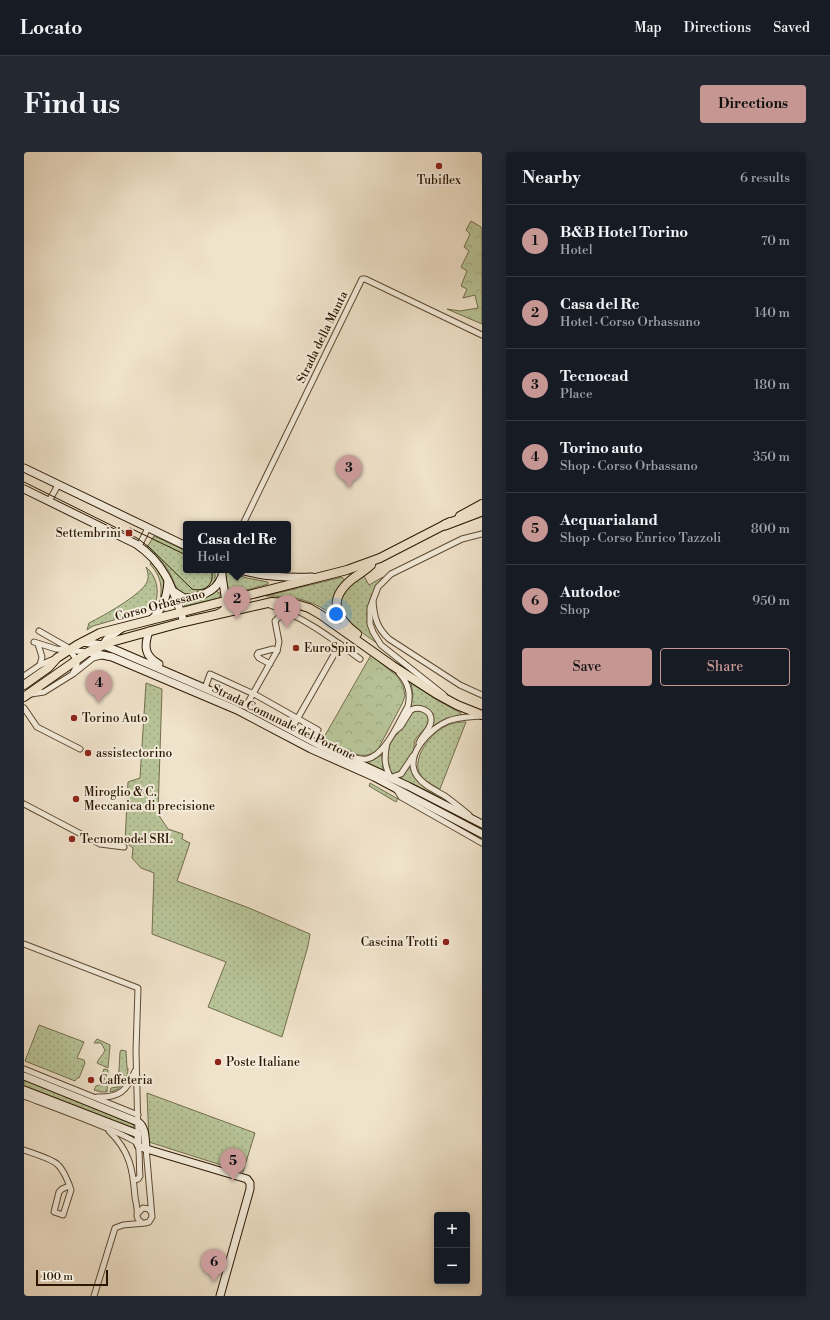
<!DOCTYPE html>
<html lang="en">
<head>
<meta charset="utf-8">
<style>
	:root { --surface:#171b24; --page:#242831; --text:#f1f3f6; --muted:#9ea1a6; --line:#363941; --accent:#c59692 }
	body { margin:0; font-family:"Libre Bodoni",serif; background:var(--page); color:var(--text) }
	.controls { position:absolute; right:12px; bottom:12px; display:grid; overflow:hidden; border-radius:4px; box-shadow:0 2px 10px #0003 }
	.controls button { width:36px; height:36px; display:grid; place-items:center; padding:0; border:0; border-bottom:1px solid var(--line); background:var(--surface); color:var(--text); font:20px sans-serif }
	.scale { position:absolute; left:12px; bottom:10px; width:72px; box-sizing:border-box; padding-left:4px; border:2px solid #2b1700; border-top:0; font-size:11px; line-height:14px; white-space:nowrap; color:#2b1700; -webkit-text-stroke:3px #f5eddd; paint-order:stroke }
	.you { position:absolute; left:312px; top:462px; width:14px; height:14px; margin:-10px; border:3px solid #fff; border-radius:50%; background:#1a73e8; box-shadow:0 0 0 6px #1a73e833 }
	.badge { display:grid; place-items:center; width:26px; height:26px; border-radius:50%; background:var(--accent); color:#111; font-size:13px; font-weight:700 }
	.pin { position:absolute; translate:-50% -33px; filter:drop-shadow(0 1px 2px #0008) }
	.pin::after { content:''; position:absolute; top:21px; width:14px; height:12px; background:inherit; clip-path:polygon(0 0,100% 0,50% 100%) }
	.popup { position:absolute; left:159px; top:369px; width:108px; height:52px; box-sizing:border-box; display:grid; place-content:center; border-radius:4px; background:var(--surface); filter:drop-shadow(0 1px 3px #0005); font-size:13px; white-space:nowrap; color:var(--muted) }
	.popup b { font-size:15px; color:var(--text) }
	.popup::after { content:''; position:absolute; left:50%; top:100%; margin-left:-8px; border:8px solid transparent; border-top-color:var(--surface) }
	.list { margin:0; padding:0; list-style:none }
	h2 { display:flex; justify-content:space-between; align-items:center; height:52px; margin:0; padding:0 16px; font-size:17px }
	h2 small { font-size:13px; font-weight:400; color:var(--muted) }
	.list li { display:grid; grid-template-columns:26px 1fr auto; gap:12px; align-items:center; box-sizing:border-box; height:72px; padding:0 16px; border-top:1px solid var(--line) }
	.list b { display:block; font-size:15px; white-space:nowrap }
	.list p { margin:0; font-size:13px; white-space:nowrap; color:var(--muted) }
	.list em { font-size:13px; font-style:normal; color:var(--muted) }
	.actions { display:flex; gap:8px; padding:12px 16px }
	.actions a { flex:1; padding:9px 0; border:1px solid var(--accent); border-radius:4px; text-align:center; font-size:14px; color:var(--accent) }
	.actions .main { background:var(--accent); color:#111 }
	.map { position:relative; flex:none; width:458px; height:1144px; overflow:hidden; border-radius:4px }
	header { display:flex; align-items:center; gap:24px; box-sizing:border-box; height:56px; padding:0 20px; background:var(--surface); border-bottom:1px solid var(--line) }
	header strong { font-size:19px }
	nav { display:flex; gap:22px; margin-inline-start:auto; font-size:14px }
	.intro { display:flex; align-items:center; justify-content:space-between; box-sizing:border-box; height:96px; padding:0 24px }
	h1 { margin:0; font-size:28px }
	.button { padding:10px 18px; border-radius:4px; background:var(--accent); color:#111; font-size:14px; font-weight:700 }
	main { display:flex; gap:24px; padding:0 24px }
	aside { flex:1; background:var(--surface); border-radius:4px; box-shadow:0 2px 10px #0003 }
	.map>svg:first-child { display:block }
	.grass { fill:url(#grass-dots); stroke:#726e4c }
	.park { fill:url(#park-crowns); stroke:#726e4c }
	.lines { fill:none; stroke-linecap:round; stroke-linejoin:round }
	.street-casing { stroke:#5c4a33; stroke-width:7 }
	.secondary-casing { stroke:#2b1700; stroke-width:9 }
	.primary-casing { stroke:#2b1700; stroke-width:10 }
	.highway-casing { stroke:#2b1700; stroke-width:11 }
	.street { stroke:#f5eddd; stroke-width:5 }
	.secondary { stroke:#f5eddd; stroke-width:7 }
	.primary { stroke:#f0e3cb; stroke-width:8 }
	.highway { stroke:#f0e3cb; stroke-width:9 }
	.tram { stroke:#2b1700; stroke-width:1 }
	.poi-dot { fill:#8f2418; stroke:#f5eddd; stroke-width:1.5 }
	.labels { text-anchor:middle; stroke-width:4; stroke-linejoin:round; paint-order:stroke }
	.poi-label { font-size:12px; fill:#2b1700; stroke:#f5eddd; text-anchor:start }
	.street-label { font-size:12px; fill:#2b1700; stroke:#f5eddd }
</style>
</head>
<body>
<header>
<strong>Locato</strong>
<nav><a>Map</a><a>Directions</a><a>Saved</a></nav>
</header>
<div class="intro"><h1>Find us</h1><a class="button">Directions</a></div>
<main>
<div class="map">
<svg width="458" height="1144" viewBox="0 0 458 1144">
	<defs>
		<pattern id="grass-dots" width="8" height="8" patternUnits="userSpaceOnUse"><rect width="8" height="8" fill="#b8c498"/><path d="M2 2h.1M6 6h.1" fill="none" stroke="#9ea881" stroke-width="1.8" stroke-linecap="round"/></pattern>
		<pattern id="park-crowns" width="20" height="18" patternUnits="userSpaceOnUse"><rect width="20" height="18" fill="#b8c498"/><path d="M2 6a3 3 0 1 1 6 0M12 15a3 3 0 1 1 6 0" fill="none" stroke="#9ea881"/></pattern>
	</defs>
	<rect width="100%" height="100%" fill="#f0e3cb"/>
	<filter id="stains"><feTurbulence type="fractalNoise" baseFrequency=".005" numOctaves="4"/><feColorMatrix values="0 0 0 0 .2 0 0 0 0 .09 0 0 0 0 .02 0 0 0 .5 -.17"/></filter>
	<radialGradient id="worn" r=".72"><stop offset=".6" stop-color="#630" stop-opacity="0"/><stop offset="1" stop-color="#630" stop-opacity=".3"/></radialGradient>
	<g class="grass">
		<path d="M130 384 162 399V418H190C192 425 192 430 186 435 180 440 164 446 157 441 151 436 149 427 146 421 140 411 132 403 123 395Z"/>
		<path d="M128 410C143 430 143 433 134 457 139 438 139 427 126 412Z"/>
		<path d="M122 415C134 425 137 444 128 457L69 474 63 478 65 471C79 464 117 443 123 430 125 425 124 420 122 415Z"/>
		<path d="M202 419 223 426 244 430V432L205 443 201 420Z"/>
		<path d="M340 424 345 433 359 425C348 440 339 456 345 475 347 481 351 487 354 492L322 469 316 456 317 448 324 434Z"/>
		<path d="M318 425 321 429 311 461 309 463C286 447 269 444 242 444Z"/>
		<path d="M192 439 197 442 195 446 161 454 158 450V448Z"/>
		<path d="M387 530 413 548 437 561V563L419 568 408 576 406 560 386 556 389 544Z"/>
		<path d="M122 531 138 537 134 662 144 677 159 682 158 687 166 691 153 729 225 756 286 782 284 794 258 885 184 855 202 810 128 782 130 721 117 716 108 706 109 696 101 690 104 630 116 626Z"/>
		<path d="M396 558 401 561 405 567C403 579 396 579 391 588 390 591 390 594 390 597 387 607 378 621 367 622 361 611 362 597 369 587 372 583 375 580 377 577 384 567 383 561 396 558Z"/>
		<path d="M442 570 416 637C409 633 400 629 396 622 387 607 407 581 420 575 427 571 434 570 442 570Z"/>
		<path d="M358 603 359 618 340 609Z"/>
		<path d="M387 615C389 633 407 636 418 646L376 626 386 615Z"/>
		<path d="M346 631 374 647 372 650 345 634Z"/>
		<path d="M382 636 458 675V679L381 639Z"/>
		<path d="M15 873 60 890 53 906 60 908 61 911 55 926H53L51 929 1 909Z"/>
		<path d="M73 887 86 893 84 916 73 911C75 905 79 904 81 898L77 891H70Z"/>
		<path d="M97 898 102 899 103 916H104C104 927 98 938 86 940L87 936 94 935 96 900Z"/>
		<path d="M80 917 84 918 83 940H77L70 938 72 934C79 933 83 927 79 920Z"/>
		<path d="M0 928 111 972 109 976 106 977 0 935Z"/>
		<path d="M123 941 231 981 219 1020 125 990Z"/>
	</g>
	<g class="park">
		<path d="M447 69 457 75 458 77V172L423 157 436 159 454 156 451 143 439 146 443 137 437 134 443 119 437 115 445 99 440 95 446 82 442 78Z"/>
		<path d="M347 503 374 525 379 534 381 544 378 552 354 597C348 603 340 605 332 602L299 587Z"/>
	</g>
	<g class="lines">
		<defs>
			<g id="street">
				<path d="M25 349 34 333"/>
				<path d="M219 372 338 127H341L458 183"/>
				<path d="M115 394 124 376"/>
				<path d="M349 449C350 465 353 476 365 487L436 533 458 543"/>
				<path d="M243 452C278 464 306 485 336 507"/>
				<path d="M15 479 43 495 53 508V513L49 521"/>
				<path d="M10 490 32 497 63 500"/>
				<path d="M14 492 18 505 16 513"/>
				<path d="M253 499 255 490 251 469 257 463 264 462"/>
				<path d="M0 524 16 513 30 507"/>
				<path d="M181 536 186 522 232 543 294 578"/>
				<path d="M7 542 20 540 49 522 69 506 77 504"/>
				<path d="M420 543 357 493 349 480 346 472V456L354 435 367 422 438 387 458 382"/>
				<path d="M222 554 253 499 249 497 234 501 233 503 235 506 246 512"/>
				<path d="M0 556 13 575 56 597"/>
				<path d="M267 578 316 492"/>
				<path d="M371 579 377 574 387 558C395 554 408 558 407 569 407 577 398 583 395 591"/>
				<path d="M363 591C360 605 360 614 367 626"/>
				<path d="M324 604C331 606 337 608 343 607 362 603 375 569 384 554 387 541 384 530 375 521"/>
				<path d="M365 626 377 622 389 604"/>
				<path d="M372 637 377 645 458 691"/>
				<path d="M0 652 76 692 100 695"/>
				<path d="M445 663C437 656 429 650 421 644 411 638 400 634 393 624 379 604 406 576 424 569 434 565 446 565 457 564"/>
				<path d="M0 792 114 836 112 899 114 982"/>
				<path d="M0 917 114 963"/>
				<path d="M0 944C15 950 111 984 114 993 116 998 115 1018 116 1024L114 1027 110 1028"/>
				<path d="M73 945C95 946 103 939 111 919"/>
				<path d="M85 979C106 999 109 1018 111 1045 112 1051 114 1058 113 1064L114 1067 118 1071"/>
				<path d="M0 998C8 1001 28 1007 33 1012 39 1017 45 1031 47 1038L39 1063 30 1060 35 1040 38 1037 45 1034"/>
				<path d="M114 1061 119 1056 125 1057 126 1059"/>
				<path d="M70 1144 91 1076 99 1073 121 1071 125 1070 128 1065 122 996"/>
			</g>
			<g id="secondary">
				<path d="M0 316 162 394"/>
				<path d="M0 337 112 392C142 412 149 438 160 470"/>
				<path d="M216 418C240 425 263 426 288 425"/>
				<path d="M149 439 160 446C174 446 192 440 197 426"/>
				<path d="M194 462C196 460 200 459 201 456 204 451 197 427 198 418"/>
				<path d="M127 468C139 457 143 445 144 429"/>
				<path d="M125 479C120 494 120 504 135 512"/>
				<path d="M58 490 79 493 94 499 222 554 295 593 384 634 458 672"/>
				<path d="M79 493 83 487 98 476"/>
				<path d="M64 500 88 505 213 558 287 597 350 625 458 682"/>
				<path d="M0 924 114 970C122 975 121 987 122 996"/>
				<path d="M0 938 114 982V993L116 995 223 1027 226 1031V1037L196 1144"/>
			</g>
			<g id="primary">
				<path d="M436 364 458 352"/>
				<path d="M333 482C312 466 303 448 327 428 333 423 341 419 347 413"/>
				<path d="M0 533 24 516 33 506 53 493 76 481 323 418 356 406 426 370"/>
				<path d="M0 545 64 500 87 490 160 470 248 450 267 451 275 453 285 456 297 463 369 514 411 541 433 553 458 563"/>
			</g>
			<path id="highway" d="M421 373 458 359"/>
		</defs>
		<use href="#street" class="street-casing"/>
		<use href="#secondary" class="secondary-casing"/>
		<use href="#primary" class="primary-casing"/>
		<use href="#highway" class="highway-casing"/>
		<use href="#street" class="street"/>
		<use href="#secondary" class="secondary"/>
		<use href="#primary" class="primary"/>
		<use href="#highway" class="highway"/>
		<g class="tram">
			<path d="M0 330 113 386 125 395 168 437C181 441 192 431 187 418"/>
			<path d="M106 376 162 403"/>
		</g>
	</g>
	<g class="poi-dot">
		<circle cx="415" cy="14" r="4"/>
		<rect x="101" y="377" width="8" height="8" rx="2"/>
		<circle cx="272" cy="496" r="4"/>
		<circle cx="50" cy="566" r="4"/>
		<circle cx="64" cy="601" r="4"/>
		<circle cx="52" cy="647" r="4"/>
		<circle cx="48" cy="687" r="4"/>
		<circle cx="422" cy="790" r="4"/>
		<circle cx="194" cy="910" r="4"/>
		<circle cx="67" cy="928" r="4"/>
	</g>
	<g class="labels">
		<g class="poi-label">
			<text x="415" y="32" text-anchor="middle">Tubiflex</text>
			<text x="97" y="385" text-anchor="end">Settembrini</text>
			<text x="280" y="500">EuroSpin</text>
			<text x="58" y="570">Torino Auto</text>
			<text x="72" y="605">assistectorino</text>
			<text x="60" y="644">Miroglio &amp; C.<tspan x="60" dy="14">Meccanica di precisione</tspan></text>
			<text x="56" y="691">Tecnomodel SRL</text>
			<text x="414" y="794" text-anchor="end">Cascina Trotti</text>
			<text x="202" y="914">Poste Italiane</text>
			<text x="75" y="932">Caffeteria</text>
		</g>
		<g class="street-label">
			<text transform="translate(298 185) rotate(-64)" y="4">Strada della Manta</text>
			<text transform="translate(136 453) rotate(-15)" y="4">Corso Orbassano</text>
			<text transform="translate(260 570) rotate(26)" y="4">Strada Comunale del Portone</text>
		</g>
	</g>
	<rect width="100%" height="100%" filter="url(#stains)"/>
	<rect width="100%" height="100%" fill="url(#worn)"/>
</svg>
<div class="controls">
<button>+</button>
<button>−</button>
</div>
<div class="scale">100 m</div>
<div class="you"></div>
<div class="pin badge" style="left:263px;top:476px">1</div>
<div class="pin badge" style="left:213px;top:467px">2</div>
<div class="popup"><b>Casa del Re</b>Hotel</div>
<div class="pin badge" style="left:325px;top:336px">3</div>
<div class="pin badge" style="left:75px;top:551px">4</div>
<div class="pin badge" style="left:209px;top:1029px">5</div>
<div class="pin badge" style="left:190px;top:1130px">6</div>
</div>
<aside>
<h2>Nearby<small>6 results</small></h2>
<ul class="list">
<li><span class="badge">1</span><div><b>B&amp;B Hotel Torino</b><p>Hotel</p></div><em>70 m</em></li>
<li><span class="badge">2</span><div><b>Casa del Re</b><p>Hotel · Corso Orbassano</p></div><em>140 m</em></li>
<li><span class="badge">3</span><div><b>Tecnocad</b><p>Place</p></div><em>180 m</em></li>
<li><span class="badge">4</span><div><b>Torino auto</b><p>Shop · Corso Orbassano</p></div><em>350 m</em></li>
<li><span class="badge">5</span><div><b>Acquarialand</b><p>Shop · Corso Enrico Tazzoli</p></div><em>800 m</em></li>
<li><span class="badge">6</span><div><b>Autodoc</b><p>Shop</p></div><em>950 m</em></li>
</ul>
<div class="actions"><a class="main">Save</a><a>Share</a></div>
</aside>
</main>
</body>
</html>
